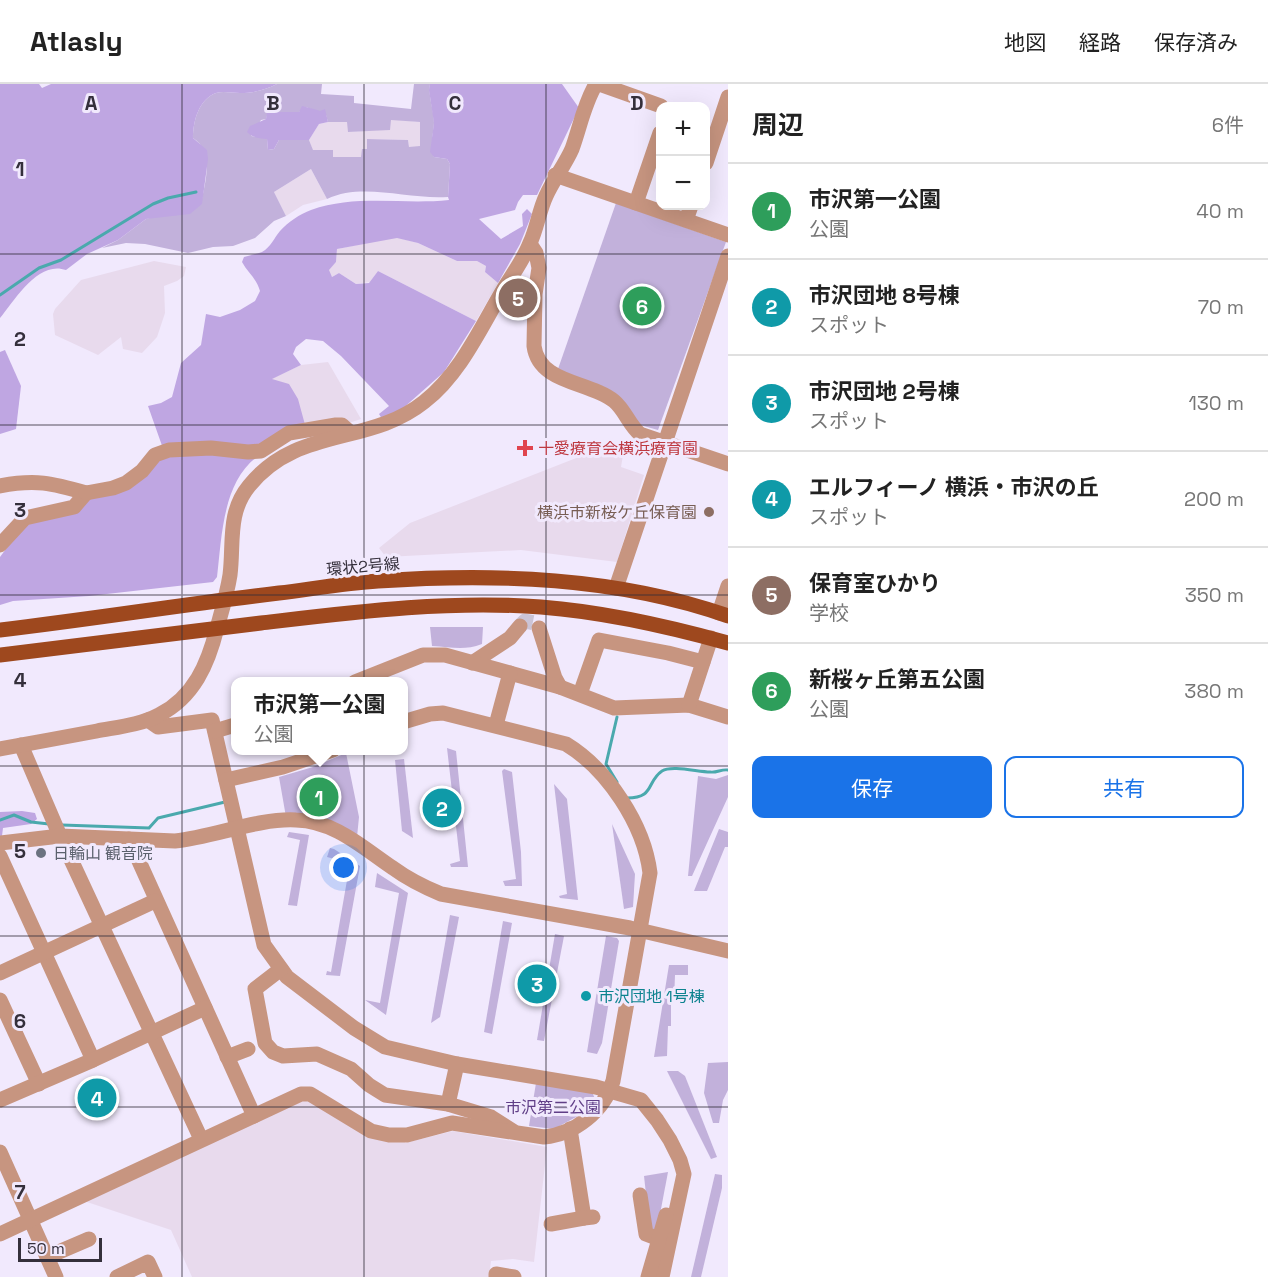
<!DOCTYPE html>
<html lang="ja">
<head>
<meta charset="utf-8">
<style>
	:root { --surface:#fff; --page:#f6f6f6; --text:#222; --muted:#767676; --line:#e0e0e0; --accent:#1a73e8 }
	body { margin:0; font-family:"Space Grotesk","Noto Sans JP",sans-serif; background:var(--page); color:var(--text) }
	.controls { position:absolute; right:18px; top:18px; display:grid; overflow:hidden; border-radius:12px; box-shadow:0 6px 24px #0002 }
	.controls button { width:54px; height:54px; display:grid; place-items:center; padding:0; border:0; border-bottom:2px solid var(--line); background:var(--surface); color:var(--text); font:30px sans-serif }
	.scale { position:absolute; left:18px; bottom:15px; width:84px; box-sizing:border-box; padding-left:6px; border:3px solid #342f3b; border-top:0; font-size:16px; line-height:21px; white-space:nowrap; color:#342f3b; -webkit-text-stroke:4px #f1e9fd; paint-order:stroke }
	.you { position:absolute; left:344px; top:784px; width:21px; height:21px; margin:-15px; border:4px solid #fff; border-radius:50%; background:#1a73e8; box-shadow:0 0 0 9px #1a73e833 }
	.badge { display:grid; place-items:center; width:39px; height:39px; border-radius:50%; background:var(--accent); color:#fff; font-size:20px; font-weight:700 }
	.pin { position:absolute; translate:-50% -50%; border:3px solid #fff; box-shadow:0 2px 6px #0006 }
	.popup { position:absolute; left:231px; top:593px; width:177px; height:78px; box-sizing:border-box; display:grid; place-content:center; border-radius:12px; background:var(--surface); filter:drop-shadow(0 2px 4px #0005); font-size:20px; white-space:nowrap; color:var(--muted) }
	.popup b { font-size:22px; color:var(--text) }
	.popup::after { content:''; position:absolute; left:50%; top:100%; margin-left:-12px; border:12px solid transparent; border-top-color:var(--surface) }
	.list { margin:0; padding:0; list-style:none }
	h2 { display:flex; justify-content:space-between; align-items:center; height:78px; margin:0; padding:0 24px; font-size:26px }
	h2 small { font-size:20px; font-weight:400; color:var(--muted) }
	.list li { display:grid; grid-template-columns:39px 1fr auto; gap:18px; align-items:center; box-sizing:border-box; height:96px; padding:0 24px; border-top:2px solid var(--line) }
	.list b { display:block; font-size:22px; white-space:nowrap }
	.list p { margin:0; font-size:20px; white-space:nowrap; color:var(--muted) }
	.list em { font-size:20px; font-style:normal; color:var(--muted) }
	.actions { display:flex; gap:12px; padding:18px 24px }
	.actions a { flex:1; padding:14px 0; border:2px solid var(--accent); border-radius:12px; text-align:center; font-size:21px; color:var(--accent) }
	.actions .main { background:var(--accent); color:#fff }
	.map { position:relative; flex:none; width:728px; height:1193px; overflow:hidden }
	header { display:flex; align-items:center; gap:36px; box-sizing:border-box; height:84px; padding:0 30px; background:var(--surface); border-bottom:2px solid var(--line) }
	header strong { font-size:28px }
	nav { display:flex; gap:33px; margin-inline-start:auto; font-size:21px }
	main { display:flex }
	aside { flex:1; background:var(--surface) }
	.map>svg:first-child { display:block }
	.industrial { fill:#e8daed }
	.green { fill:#c2b1db; fill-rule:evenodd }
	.forest { fill:#bfa6e2 }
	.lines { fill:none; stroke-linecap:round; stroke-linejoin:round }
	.stream { stroke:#4aa9ad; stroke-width:3 }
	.minor-tunnel { stroke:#cbc4d6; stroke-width:15; stroke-dasharray:15 8; stroke-linecap:butt }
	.minor { stroke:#c79580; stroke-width:15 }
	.major { stroke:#9e481e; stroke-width:15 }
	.grid { fill:none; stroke:#342f3b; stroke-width:1.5; stroke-opacity:0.55 }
	.health-dot { fill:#e0444e; stroke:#f1e9fd; stroke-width:2 }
	.education-dot { fill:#8d6e63; stroke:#f1e9fd; stroke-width:2 }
	.worship-dot { fill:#6b7280; stroke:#f1e9fd; stroke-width:2 }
	.culture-dot { fill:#0f9aa8; stroke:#f1e9fd; stroke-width:2 }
	.labels { text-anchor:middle; stroke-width:6; stroke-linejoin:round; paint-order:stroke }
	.health-label { font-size:16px; fill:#be3a42; stroke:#f1e9fd; text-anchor:start }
	.education-label { font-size:16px; fill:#785e54; stroke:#f1e9fd; text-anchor:end }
	.street-label { font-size:16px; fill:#342f3b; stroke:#f1e9fd }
	.worship-label { font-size:16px; fill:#5b616d; stroke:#f1e9fd; text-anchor:start }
	.culture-label { font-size:16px; fill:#0d838f; stroke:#f1e9fd; text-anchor:start }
	.park-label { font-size:16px; fill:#603e87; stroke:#f1e9fd }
	.grid-label { font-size:20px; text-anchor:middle; font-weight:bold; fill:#342f3b; stroke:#f1e9fd; stroke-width:6; stroke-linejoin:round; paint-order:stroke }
</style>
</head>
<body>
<header>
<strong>Atlasly</strong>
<nav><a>地図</a><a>経路</a><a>保存済み</a></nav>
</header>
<main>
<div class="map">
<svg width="728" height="1193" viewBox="0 0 728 1193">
	<rect width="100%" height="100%" fill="#f1e9fd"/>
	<g class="industrial">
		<path d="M390 35 420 38V63H409L408 56 367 55V65L361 73H333V66L313 67 309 56 319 40 328 38H348V48L390 45Z"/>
		<path d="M311 85 327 115 303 121 286 132 274 108Z"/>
		<path d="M396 153 418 159 457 177H477L486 182 485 188 498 199 476 237 378 187 370 198 356 200 339 189 332 193 328 186 336 178 337 165Z"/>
		<path d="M154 177 186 183 184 192 177 197 164 202 165 229 157 253 142 269 123 265 121 253 98 271 55 251 53 230 55 225 81 196Z"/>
		<path d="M328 278 361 335 346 340 306 345 271 295 301 281Z"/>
		<path d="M625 359 621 383 644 391 617 478 521 466 386 473 379 464 410 439 612 360Z"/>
		<path d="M305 1014 405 1057V1059L453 1047 547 1063 534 1178 513 1175 491 1177 489 1193H192L171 1146 81 1116Z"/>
	</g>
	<g class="green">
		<path d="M277 0H322L321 10 354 12V19L411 25 414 0H430C428 13 434 26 434 39 433 55 430 55 434 73L447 75 450 80 448 113C409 116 363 98 327 115L311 85 274 108 286 132 274 137 255 154 233 162 213 163 188 169 145 160 126 159 102 164 118 156 146 135 201 120C205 98 215 68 193 54 193 37 199 15 216 9 223 7 232 9 240 9 254 9 265 6 277 0ZM306 23 326 31 328 38H347L348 48 390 46 391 36 420 38V62L409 63 408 56 367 55V65H362L361 73H333V66H313L309 56H279L274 65 268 66 267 54 251 52 261 36 266 35 268 28H299Z"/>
		<path d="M616 119 726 158 658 346 640 341 558 285Z"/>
		<path d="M430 543H483L482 560C464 567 451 563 432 562Z"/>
		<path d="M447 664 456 667 468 783H451L450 780 460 777Z"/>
		<path d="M346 669 359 733 357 753 286 733 279 693 313 683Z"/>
		<path d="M404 675 413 754 402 747 395 676Z"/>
		<path d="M504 685 512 688 521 768 522 802H505L503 797 516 795 502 687Z"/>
		<path d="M728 691V713L692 792H688L698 692 716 695Z"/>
		<path d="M554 700 567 715 578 816 560 814 559 812 567 810Z"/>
		<path d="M612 740 635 790 633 823 624 825Z"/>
		<path d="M719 745 728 748V763H725L707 807H694Z"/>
		<path d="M289 748 309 751 297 822 288 821 300 756 287 753Z"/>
		<path d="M330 764 334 765 360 782 340 892 326 891 327 887 331 888 350 779 327 773Z"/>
		<path d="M377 789 408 809 386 931 365 916 380 919 399 809 375 803Z"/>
		<path d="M450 831 459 833 440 933 431 939Z"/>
		<path d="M503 837 512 839 492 950 484 948Z"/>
		<path d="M555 850 564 852 544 957 537 956Z"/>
		<path d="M606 852 617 854 619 857 602 959 597 970 587 968Z"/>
		<path d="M669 881H688V891H675L674 917 671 918V942H668L667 972 654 973Z"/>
		<path d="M728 978V1006L723 1016 719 1039H713L704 1009 708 979Z"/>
		<path d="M667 987H678L685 992 717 1073 711 1075Z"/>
		<path d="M536 999 592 1008 596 1017 587 1027 554 1045 529 1042Z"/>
		<path d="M668 1088 657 1146H650L644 1092Z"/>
		<path d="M715 1090 722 1091V1104L701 1193H691Z"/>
	</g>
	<g class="forest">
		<path d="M0 0H39L42 4 51 0H277C265 6 254 9 240 9 232 9 223 7 216 9 199 15 193 37 193 54L207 66 208 75 202 120 190 130 146 135 118 156 87 170 66 186C38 176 15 216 0 234Z"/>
		<path d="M430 0H562L579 24 537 111H523L518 118 515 126 479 135 501 155 523 142 522 130 527 125 532 130 520 160 498 199 485 188 486 182 477 177H457L418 159 397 154 337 165 336 178 329 186 332 193 339 189 356 200 369 199 378 187 476 237 444 288 401 326 382 335 379 330 389 322 341 272 323 257 306 255 296 263 293 270 301 281 272 295 289 300 298 315 307 348C292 356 275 361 261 370 222 395 222 453 217 493L213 498 89 512 13 517 0 521V473L20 446 31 437 166 373 148 322 161 319 172 313 181 279 201 261 206 230 220 233 240 226 255 217 260 207C257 195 248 189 242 178L244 173C250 171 257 170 262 168 271 163 274 154 280 147 288 138 300 130 311 126 356 110 403 121 449 116L448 113 450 80 447 75 434 73 430 68 434 39 429 6Z"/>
		<path d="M302 22C307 23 315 25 320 27L325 25 328 38 319 40 309 56H279L274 65 268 66 267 55C259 54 253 54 247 48L250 42 266 35 267 28H299Z"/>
		<path d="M5 266 21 302 16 345 0 350V268Z"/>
		<path d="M22 727 35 729 37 735 31 740 3 744 2 752 0 753V728Z"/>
	</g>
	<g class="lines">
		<g class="stream">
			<path d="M0 211 39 184 61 176 153 120 168 114 196 108"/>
			<path d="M617 633 606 680 617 698"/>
			<path d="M627 714C655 714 646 698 662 687 672 681 698 688 710 688 717 689 721 685 728 686"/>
			<path d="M0 736 14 731 31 738 49 740"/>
			<path d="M62 741 149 744 158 734 225 718"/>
		</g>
		<path class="minor-tunnel" d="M520 542 525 537 535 539 539 544"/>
		<g class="minor">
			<path d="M599 0 661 22"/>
			<path d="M706 79 728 13"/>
			<path d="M555 91 728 151"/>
			<path d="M636 119 660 49"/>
			<path d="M686 136 691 122"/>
			<path d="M530 160 536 169 539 184 535 210 534 262C539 300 589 297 614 317 625 326 629 341 640 350L728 380"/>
			<path d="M0 402C35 395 52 399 86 409L74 423 25 434 0 461"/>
			<path d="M86 409 113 404 126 399 142 387 155 371 169 366 211 364 248 368 261 367 289 349 336 341H342L351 349"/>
			<path d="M616 504 728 172"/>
			<path d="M719 529 728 502"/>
			<path d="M539 544 555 594 560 603"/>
			<path d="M472 579 510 554 520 542"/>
			<path d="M355 598 423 571H445L560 603 614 624 689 621 728 633"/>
			<path d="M580 610 599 556 668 569 703 578"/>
			<path d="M689 621 711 554"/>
			<path d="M148 636 158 643 212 636 264 861 287 893 354 944 385 963 457 980 596 1003 641 1016 657 1036 670 1056 680 1076 684 1090 662 1193"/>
			<path d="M496 641 510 589"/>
			<path d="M215 647 235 641"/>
			<path d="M21 661 60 752 175 757C214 753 258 734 296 736 335 737 363 764 393 784 408 795 424 803 441 810L630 844 728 867"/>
			<path d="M0 665C32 659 65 653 97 647 118 643 140 641 159 631 194 613 208 580 217 544 222 526 227 510 230 491 234 459 227 429 249 402 297 342 369 362 424 318 460 290 480 245 503 206 512 191 524 175 530 159 537 144 539 127 546 112 553 96 565 81 572 65 580 43 584 20 596 0"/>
			<path d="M226 696 283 683 333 666"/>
			<path d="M129 755 254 1032"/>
			<path d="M0 759 60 752 201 1055"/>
			<path d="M0 772 93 976"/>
			<path d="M281 885 255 905 265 959 273 968 283 972 317 970 351 985 369 1001 385 1011 448 1020 491 1033 513 1047"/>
			<path d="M0 889 155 817"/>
			<path d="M0 916 39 1000"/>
			<path d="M227 973 248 965"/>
			<path d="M0 1016 93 976 205 924"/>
			<path d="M448 1020 457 980"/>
			<path d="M570 1045 584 1134 593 1133"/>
			<path d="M0 1068 56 1193"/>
			<path d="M640 1111 646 1150 659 1155"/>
			<path d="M551 1140 584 1134"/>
			<path d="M0 1150 301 1010H310L371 1047 389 1051H407L452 1039 544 1053C575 1050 604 1027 613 997L650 789C644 740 607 685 566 660L443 629 430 630 403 638"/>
			<path d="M47 1173 89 1155"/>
			<path d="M117 1193 148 1178 155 1193"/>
			<path d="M496 1193V1190L514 1193"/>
			<path d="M648 1193 666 1131"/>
		</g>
		<g class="major">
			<path d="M0 546C93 535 186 520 279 509 312 505 345 499 378 497 495 489 617 493 728 532"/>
			<path d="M0 571C87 560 174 550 261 539 354 528 447 516 541 523 605 528 667 542 728 559"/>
		</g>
	</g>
	<path class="grid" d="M182 0V1193M364 0V1193M546 0V1193M0 170H728M0 341H728M0 511H728M0 682H728M0 852H728M0 1023H728"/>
	<path class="health-dot" d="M522 355h6v6h6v6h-6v6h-6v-6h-6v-6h6z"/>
	<circle class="education-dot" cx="709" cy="428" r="6"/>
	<circle class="worship-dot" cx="41" cy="769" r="6"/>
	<circle class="culture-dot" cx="586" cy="912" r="6"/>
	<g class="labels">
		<g class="health-label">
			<text x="538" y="370">十愛療育会横浜療育園</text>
		</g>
		<g class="education-label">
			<text x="697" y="434">横浜市新桜ケ丘保育園</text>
		</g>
		<g class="street-label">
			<text transform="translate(363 482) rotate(-5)" y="6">環状2号線</text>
		</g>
		<g class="worship-label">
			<text x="53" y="775">日輪山 観音院</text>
		</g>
		<g class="culture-label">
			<text x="598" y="918">市沢団地 1号棟</text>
		</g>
		<g class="park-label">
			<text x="553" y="1029">市沢第二公園</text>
		</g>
	</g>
	<g class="grid-label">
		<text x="91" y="26">A</text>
		<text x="273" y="26">B</text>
		<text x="455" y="26">C</text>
		<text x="637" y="26">D</text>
		<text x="20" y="92">1</text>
		<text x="20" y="262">2</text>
		<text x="20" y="433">3</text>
		<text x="20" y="603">4</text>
		<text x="20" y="774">5</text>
		<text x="20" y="944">6</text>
		<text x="20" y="1115">7</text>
	</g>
</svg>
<div class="controls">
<button>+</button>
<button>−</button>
</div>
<div class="scale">50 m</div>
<div class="you"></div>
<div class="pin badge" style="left:319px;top:713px;background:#2e9e5b">1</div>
<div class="popup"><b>市沢第一公園</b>公園</div>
<div class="pin badge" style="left:442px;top:724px;background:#0f9aa8">2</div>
<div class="pin badge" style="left:537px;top:900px;background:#0f9aa8">3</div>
<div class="pin badge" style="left:97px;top:1014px;background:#0f9aa8">4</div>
<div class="pin badge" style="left:518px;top:214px;background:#8d6e63">5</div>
<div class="pin badge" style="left:642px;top:222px;background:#2e9e5b">6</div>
</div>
<aside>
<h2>周辺<small>6件</small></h2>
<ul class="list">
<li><span class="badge" style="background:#2e9e5b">1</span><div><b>市沢第一公園</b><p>公園</p></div><em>40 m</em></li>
<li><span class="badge" style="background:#0f9aa8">2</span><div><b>市沢団地 8号棟</b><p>スポット</p></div><em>70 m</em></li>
<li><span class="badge" style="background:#0f9aa8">3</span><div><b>市沢団地 2号棟</b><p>スポット</p></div><em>130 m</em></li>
<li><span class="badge" style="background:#0f9aa8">4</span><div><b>エルフィーノ 横浜・市沢の丘</b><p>スポット</p></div><em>200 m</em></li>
<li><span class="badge" style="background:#8d6e63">5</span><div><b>保育室ひかり</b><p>学校</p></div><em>350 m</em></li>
<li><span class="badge" style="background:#2e9e5b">6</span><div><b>新桜ヶ丘第五公園</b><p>公園</p></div><em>380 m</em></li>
</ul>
<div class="actions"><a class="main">保存</a><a>共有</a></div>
</aside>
</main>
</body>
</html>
